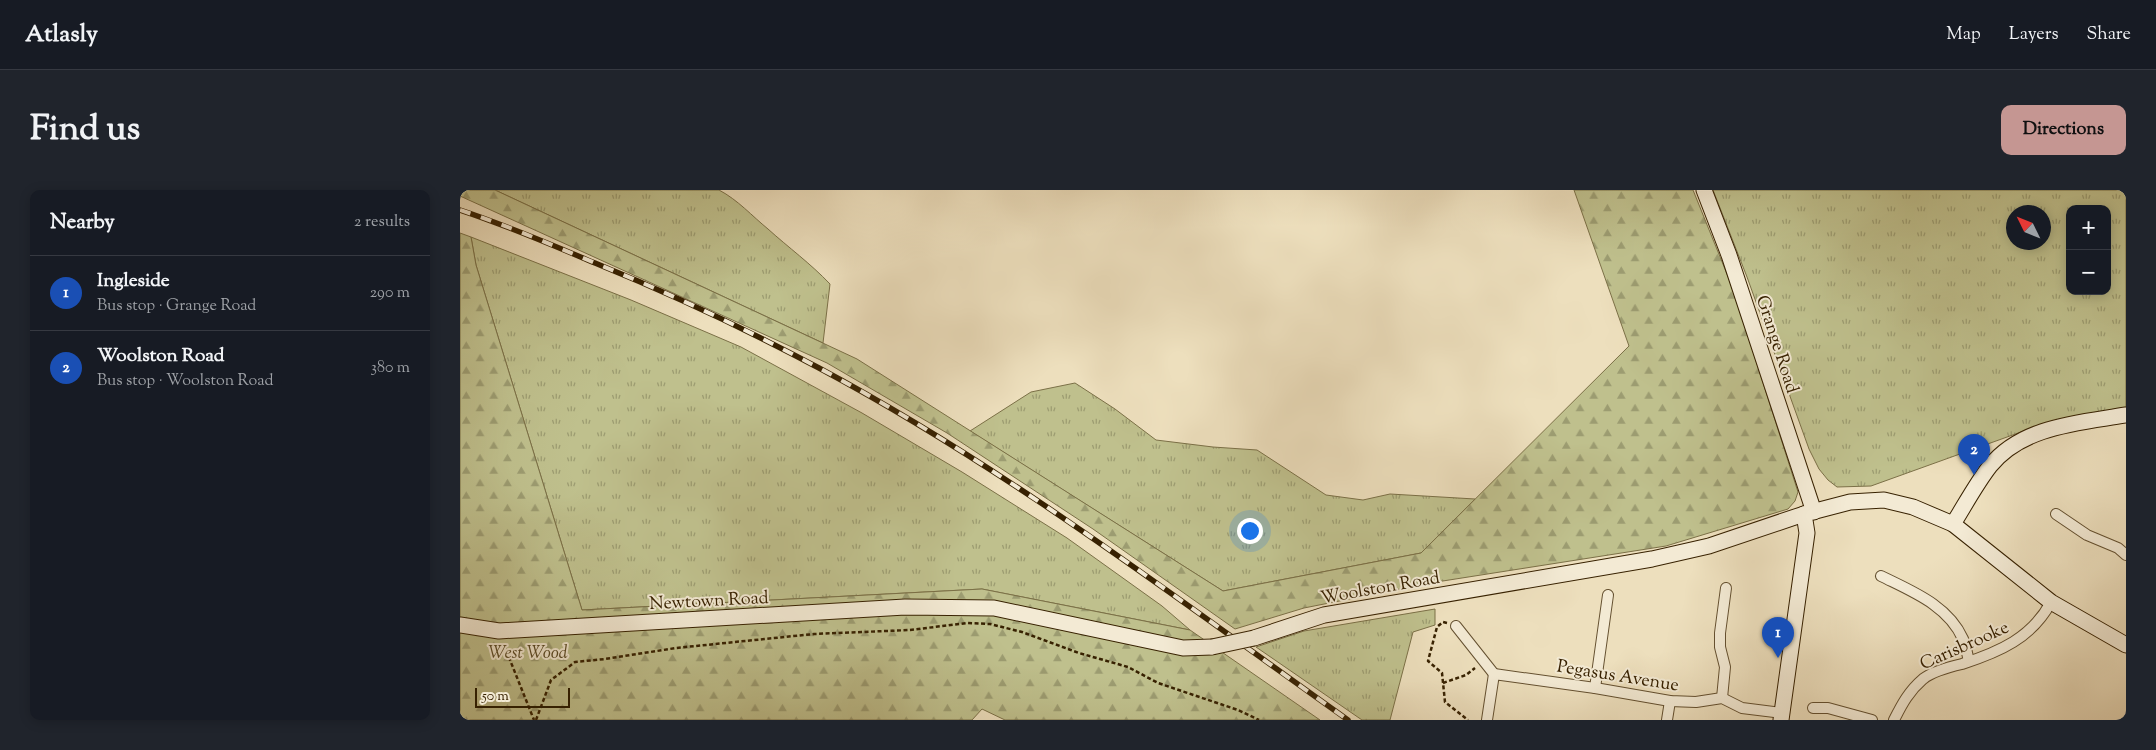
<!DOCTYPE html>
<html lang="en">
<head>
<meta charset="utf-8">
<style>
	:root { --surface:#171b24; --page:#20242c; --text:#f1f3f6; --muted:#9ea1a6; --line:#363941; --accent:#c59692 }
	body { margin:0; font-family:"Sorts Mill Goudy",serif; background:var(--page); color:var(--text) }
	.controls { position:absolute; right:15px; top:15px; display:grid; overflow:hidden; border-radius:10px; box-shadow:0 2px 12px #0003 }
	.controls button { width:45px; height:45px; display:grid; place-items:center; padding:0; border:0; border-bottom:1px solid var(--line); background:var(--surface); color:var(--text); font:25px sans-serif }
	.compass { position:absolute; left:1546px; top:15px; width:45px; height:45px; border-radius:50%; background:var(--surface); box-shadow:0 2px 12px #0003; rotate:313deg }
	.scale { position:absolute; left:15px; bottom:12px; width:95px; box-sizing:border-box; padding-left:5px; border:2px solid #372101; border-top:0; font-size:14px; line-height:18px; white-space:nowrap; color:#372101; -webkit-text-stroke:4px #f3ead4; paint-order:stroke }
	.you { position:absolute; left:789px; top:340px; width:18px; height:18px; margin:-12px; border:4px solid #fff; border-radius:50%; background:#1a73e8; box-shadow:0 0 0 8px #1a73e833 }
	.badge { display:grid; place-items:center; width:32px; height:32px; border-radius:50%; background:var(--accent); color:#fff; font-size:16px; font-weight:700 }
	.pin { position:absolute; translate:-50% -41px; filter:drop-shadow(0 1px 2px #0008) }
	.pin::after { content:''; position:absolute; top:26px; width:18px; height:15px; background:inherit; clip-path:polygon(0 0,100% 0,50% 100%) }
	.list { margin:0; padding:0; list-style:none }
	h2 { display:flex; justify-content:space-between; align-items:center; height:65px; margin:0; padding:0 20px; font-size:21px }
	h2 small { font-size:16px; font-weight:400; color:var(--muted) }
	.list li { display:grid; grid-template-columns:32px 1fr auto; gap:15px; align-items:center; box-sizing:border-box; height:75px; padding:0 20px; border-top:1px solid var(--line) }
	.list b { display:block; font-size:19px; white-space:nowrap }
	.list p { margin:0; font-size:16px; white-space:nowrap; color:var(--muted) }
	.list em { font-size:16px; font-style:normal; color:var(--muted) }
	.map { position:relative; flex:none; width:1666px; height:530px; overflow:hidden; border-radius:10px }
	header { display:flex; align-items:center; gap:30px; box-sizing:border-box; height:70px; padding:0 25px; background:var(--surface); border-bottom:1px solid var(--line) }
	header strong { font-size:24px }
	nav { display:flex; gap:28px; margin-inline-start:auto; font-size:18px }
	.intro { display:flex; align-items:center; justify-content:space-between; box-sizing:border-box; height:120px; padding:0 30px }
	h1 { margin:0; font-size:35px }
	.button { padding:12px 22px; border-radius:10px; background:var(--accent); color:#111; font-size:18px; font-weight:700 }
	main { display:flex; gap:30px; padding:0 30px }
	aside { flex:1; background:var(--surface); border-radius:10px; box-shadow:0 2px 12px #0003 }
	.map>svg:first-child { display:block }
	.grass { fill:url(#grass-tufts); stroke:#7b7047; fill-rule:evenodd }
	.forest { fill:url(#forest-firs); stroke:#7b7047 }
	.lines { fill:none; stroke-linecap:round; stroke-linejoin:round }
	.street-casing { stroke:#645030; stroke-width:12 }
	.secondary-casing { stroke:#372101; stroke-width:17 }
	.path { stroke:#372101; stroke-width:2.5; stroke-dasharray:4 2.5; stroke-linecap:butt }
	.street { stroke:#f3ead4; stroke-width:10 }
	.secondary { stroke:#f3ead4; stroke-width:15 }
	.rail-casing { stroke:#372101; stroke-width:5.5 }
	.rail { stroke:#f3ead4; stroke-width:4; stroke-dasharray:11; stroke-linecap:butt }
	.secondary-bridge-casing { stroke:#372101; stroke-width:17; stroke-linecap:butt }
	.secondary-bridge { stroke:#f3ead4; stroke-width:15 }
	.labels { text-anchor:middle; stroke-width:4; stroke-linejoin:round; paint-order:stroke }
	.street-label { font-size:18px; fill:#372101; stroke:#f3ead4 }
	.park-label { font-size:18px; font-style:italic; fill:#594924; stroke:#f3ead4 }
</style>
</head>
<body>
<header>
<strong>Atlasly</strong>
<nav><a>Map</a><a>Layers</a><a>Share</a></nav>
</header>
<div class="intro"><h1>Find us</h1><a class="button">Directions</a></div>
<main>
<aside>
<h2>Nearby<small>2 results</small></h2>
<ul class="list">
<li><span class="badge" style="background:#1a4fb4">1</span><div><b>Ingleside</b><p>Bus stop · Grange Road</p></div><em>290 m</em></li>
<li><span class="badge" style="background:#1a4fb4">2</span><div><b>Woolston Road</b><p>Bus stop · Woolston Road</p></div><em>380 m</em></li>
</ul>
</aside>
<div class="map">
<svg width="1666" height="530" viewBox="0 0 1666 530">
	<defs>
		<pattern id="grass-tufts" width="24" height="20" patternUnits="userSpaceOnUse" patternTransform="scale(1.25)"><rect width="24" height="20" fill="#bfc08d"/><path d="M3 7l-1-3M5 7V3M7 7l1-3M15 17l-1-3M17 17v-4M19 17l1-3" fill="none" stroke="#9c9c71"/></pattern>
		<pattern id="forest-firs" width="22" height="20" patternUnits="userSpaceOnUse" patternTransform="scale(1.25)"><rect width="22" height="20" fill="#bfc08d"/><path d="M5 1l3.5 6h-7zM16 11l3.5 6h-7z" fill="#9c9c71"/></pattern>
	</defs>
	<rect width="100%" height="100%" fill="#eddfbd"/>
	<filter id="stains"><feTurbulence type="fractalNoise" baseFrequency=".004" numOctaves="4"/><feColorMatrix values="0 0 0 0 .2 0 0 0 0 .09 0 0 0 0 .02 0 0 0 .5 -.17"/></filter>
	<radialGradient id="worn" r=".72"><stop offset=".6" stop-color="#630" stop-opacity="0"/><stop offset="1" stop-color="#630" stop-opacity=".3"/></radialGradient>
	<g class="grass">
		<path d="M35 0H259C278 10 292 26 308 39 329 58 350 73 370 94L363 153Z"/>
		<path d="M1253 0H1666V220L1586 233 1411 296 1377 297 1368 290 1359 279 1349 259 1287 87ZM1610 19H1647V101H1610ZM1554 22H1584V52H1554Z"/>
		<path d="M11 47 171 110 281 157 402 223 502 282 607 348 702 416 730 440 522 399 122 420 16 75Z"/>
		<path d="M615 193 655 219 696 250 753 257 797 260 866 305 903 310 930 304 1015 309 961 363 763 401 510 241 571 202Z"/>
		<path d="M975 419V435L953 442 930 530H902L796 457 844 441Z"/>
	</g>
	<g class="forest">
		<path d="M0 0H35L397 169 763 401 961 363 1169 156 1114 0H1233L1273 99 1338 302 1335 311 1328 319 1206 356 970 393 844 418 775 439 633 339 487 243 367 173 0 6Z"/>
		<path d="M0 43 11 47 16 75 122 420 522 399 730 440 860 530H545L522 519 512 530H0Z"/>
	</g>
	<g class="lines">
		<defs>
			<g id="street">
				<path d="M1596 324 1627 345 1658 358 1666 365"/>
				<path d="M1421 386C1451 401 1488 415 1503 449 1506 456 1507 464 1509 471"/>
				<path d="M996 436 1034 484"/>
				<path d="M1135 498 1148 405"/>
				<path d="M1262 508 1265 477 1260 457V443L1266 398"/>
				<path d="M1353 518H1368L1412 530"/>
				<path d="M1027 530 1034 484 1135 498 1210 511 1236 512 1262 508 1282 518 1322 523"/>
				<path d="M1207 530 1210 511"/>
				<path d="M1434 530C1442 514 1449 501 1463 489 1473 481 1489 477 1502 474 1539 462 1572 448 1591 412"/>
			</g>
			<g id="secondary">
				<path d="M1244 0 1269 65 1354 322"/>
				<path d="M1493 334C1505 315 1516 294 1530 276 1562 236 1619 233 1666 225"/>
				<path d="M0 435 39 441 445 417 534 418 723 458 752 457"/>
				<path d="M794 448 864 425 1192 369 1249 356 1344 324 1390 312 1424 310 1453 317 1493 334 1591 412 1666 455"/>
				<path d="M1321 530 1347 343 1344 324"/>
			</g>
		</defs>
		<use href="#street" class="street-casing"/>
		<use href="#secondary" class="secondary-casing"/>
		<g class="path">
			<path d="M987 433 983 432 977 437 968 471 982 483 985 512 1008 530"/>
			<path d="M44 455 74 530"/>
			<path d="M983 493 1006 485 1015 478"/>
			<path d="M76 530 91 490 115 472 145 469 216 458 354 444 450 440 507 433 530 434 562 442 619 463 668 477 698 493 778 520 799 530"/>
		</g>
		<use href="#street" class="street"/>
		<use href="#secondary" class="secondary"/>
		<defs>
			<path id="rail" d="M0 20C46 35 90 54 135 73 211 104 286 139 359 178 546 278 716 408 888 530"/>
		</defs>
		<use href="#rail" class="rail-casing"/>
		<use href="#rail" class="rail"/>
		<defs>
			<path id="secondary-bridge" d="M752 457 794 448"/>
		</defs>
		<use href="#secondary-bridge" class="secondary-bridge-casing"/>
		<use href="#secondary-bridge" class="secondary-bridge"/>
	</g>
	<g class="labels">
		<g class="street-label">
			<text transform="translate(1318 154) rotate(72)" y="6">Grange Road</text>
			<text transform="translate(920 397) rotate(-10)" y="6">Woolston Road</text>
			<text transform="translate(249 410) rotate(-3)" y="6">Newtown Road</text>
			<text transform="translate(1504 455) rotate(-24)" y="6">Carisbrooke</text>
			<text transform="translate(1158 485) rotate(9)" y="6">Pegasus Avenue</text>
		</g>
		<g class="park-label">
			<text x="68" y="468">West Wood</text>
		</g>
	</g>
	<rect width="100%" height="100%" filter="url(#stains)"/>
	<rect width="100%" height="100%" fill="url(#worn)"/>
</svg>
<div class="controls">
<button>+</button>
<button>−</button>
</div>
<svg class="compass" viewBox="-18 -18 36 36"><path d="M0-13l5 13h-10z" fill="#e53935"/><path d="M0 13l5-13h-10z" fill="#9ea1a6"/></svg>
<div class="scale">50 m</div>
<div class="you"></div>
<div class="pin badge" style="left:1318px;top:468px;background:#1a4fb4">1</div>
<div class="pin badge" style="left:1514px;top:285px;background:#1a4fb4">2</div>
</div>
</main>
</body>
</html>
